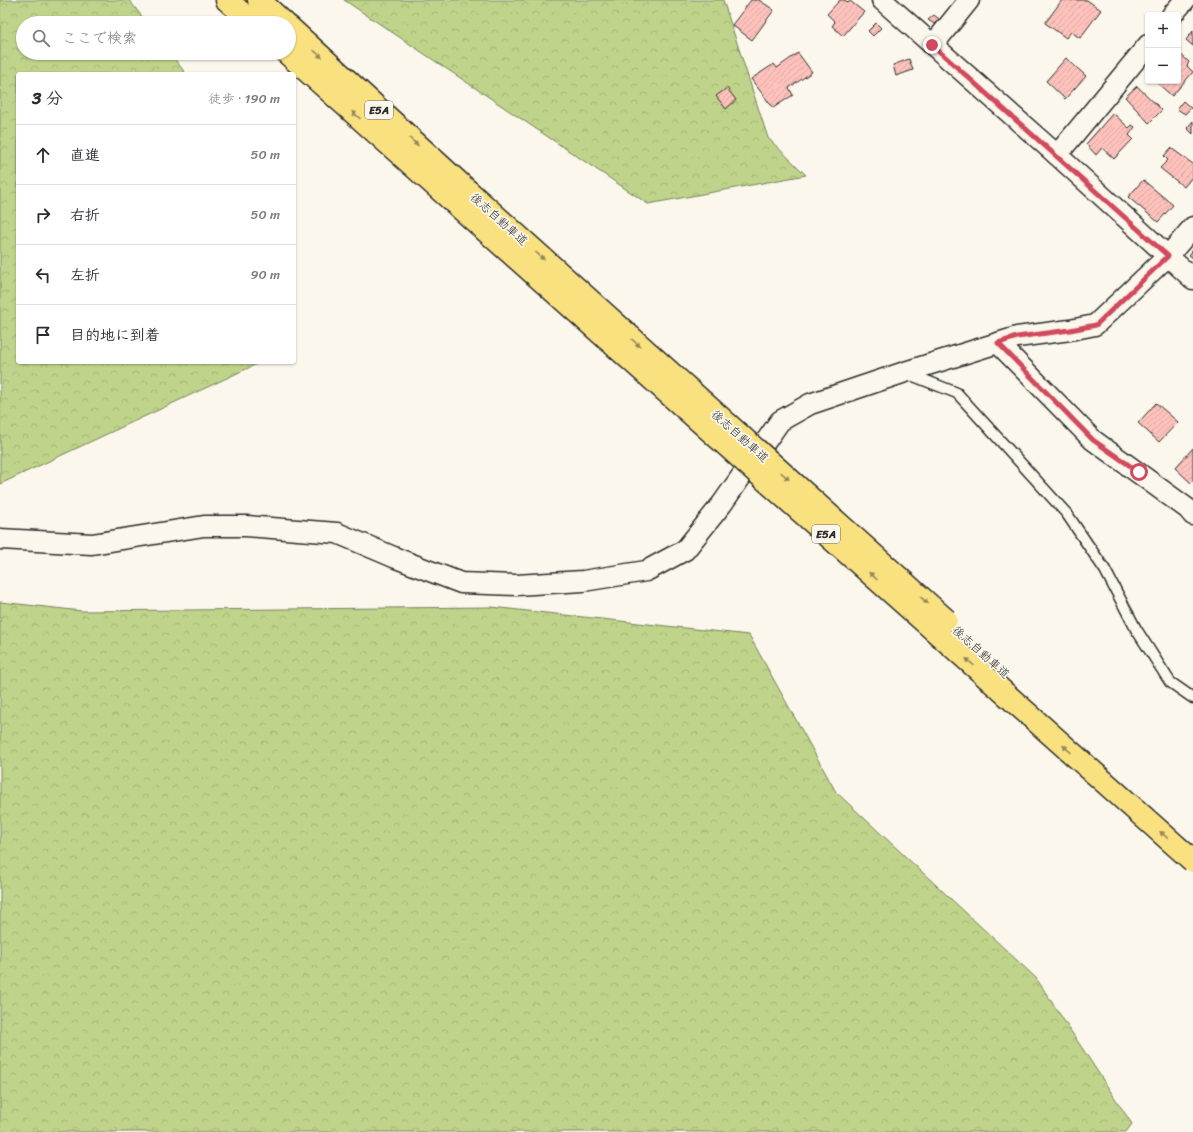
<!DOCTYPE html>
<html lang="ja">
<head>
<meta charset="utf-8">
<style>
	:root { --surface:#fff; --page:#f7f7f7; --text:#2b2b33; --muted:#7c7c81; --line:#e1e1e2 }
	body { margin:0; font-family:Sriracha,"Klee One",sans-serif; background:var(--page); color:var(--text) }
	.controls { position:absolute; right:12px; top:12px; display:grid; overflow:hidden; border-radius:4px; box-shadow:0 1px 3px #0004 }
	.controls button { width:36px; height:36px; display:grid; place-items:center; padding:0; border:0; border-bottom:1px solid var(--line); background:var(--surface); color:var(--text); font:20px sans-serif }
	.stop { position:absolute; width:12px; height:12px; margin:-9px; border:3px solid #d1495b; border-radius:50%; background:#fff }
	.stop.end { background:#d1495b; border-color:#fff; box-shadow:0 1px 4px #0008 }
	.list { margin:0; padding:0; list-style:none }
	h2 { display:flex; justify-content:space-between; align-items:center; height:52px; margin:0; padding:0 16px; font-size:17px }
	h2 small { font-size:13px; font-weight:400; color:var(--muted) }
	.list li { display:grid; grid-template-columns:26px 1fr auto; gap:12px; align-items:center; box-sizing:border-box; height:60px; padding:0 16px; border-top:1px solid var(--line) }
	.list b { display:block; font-size:15px; white-space:nowrap }
	.list em { font-size:13px; font-style:normal; color:var(--muted) }
	.icon { flex:none; width:22px; height:22px; fill:none; stroke:currentColor; stroke-width:2; stroke-linecap:round; stroke-linejoin:round }
	.map { position:relative; flex:none; width:1193px; height:1132px; overflow:hidden }
	.search { position:absolute; background:var(--surface); box-shadow:0 1px 3px #0004; left:16px; top:16px; width:280px; height:44px; display:flex; align-items:center; gap:10px; box-sizing:border-box; padding:0 14px; border-radius:22px; color:var(--muted); font-size:15px }
	.panel { position:absolute; background:var(--surface); box-shadow:0 1px 3px #0004; left:16px; top:72px; width:280px; height:292px; border-radius:4px }
	.map>svg:first-child { display:block }
	.forest { fill:url(#forest-crowns); stroke:#75805a }
	.building { fill:url(#building-hatch); stroke:#2b2b2b }
	.lines { fill:none; stroke-linecap:round; stroke-linejoin:round }
	.service-casing { stroke:#2b2b2b; stroke-width:13 }
	.minor-casing { stroke:#2b2b2b; stroke-width:23 }
	.motorway-casing { stroke:#2b2b2b; stroke-width:25 }
	.service { stroke:#fbf7ec; stroke-width:10 }
	.minor { stroke:#fbf7ec; stroke-width:20 }
	.motorway { stroke:#fae180; stroke-width:22 }
	.motorway-bridge-casing { stroke:#2b2b2b; stroke-width:25; stroke-linecap:butt }
	.motorway-bridge { stroke:#fae180; stroke-width:22 }
	.oneway { fill:#928656 }
	.route { stroke:#d1495b; stroke-width:5 }
	.labels { text-anchor:middle; stroke-width:3.5; stroke-linejoin:round; paint-order:stroke }
	.shield { fill:#fbf7ec; stroke:#696865; stroke-width:1 }
	.shield-label { font-size:11px; font-weight:bold; fill:#2b2b2b }
	.street-label { font-size:12px; fill:#2b2b2b; stroke:#fbf7ec }
</style>
</head>
<body>
<div class="map">
<svg width="1193" height="1132" viewBox="0 0 1193 1132">
	<defs>
		<pattern id="forest-crowns" width="20" height="18" patternUnits="userSpaceOnUse"><rect width="20" height="18" fill="#bfd48a"/><path d="M2 6a3 3 0 1 1 6 0M12 15a3 3 0 1 1 6 0" fill="none" stroke="#a4b677"/></pattern>
		<pattern id="building-hatch" width="6" height="6" patternUnits="userSpaceOnUse"><rect width="6" height="6" fill="#fec2bb"/><path d="M-1 1l2-2M0 6l6-6M5 7l2-2" fill="none" stroke="#daa7a1"/></pattern>
	</defs>
	<rect width="100%" height="100%" fill="#fbf7ec"/>
	<filter id="ink" filterUnits="userSpaceOnUse"><feTurbulence type="fractalNoise" baseFrequency=".025" numOctaves="2"/><feDisplacementMap in="SourceGraphic" scale="8" xChannelSelector="R" yChannelSelector="G"/><feConvolveMatrix kernelMatrix="1 2 1 2 8 2 1 2 1" color-interpolation-filters="sRGB"/></filter>
	<g filter="url(#ink)">
		<g class="forest">
			<path d="M0 0H129L147 23H23V53H170L186 74H18V362H261L0 484Z"/>
			<path d="M344 0H723L768 138 806 175 648 204Z"/>
			<path d="M0 602 82 611 491 607 749 635 836 792 1036 978 1132 1124 1126 1132H0Z"/>
		</g>
		<g class="building">
			<path d="M751 0H759L774 10 752 40 732 25Z"/>
			<path d="M840 0H845L848 3 850 1 864 12 843 36 832 26 835 22 827 14Z"/>
			<path d="M1062 0H1087L1101 10 1080 38 1071 32 1066 38 1045 23Z"/>
			<path d="M934 15 939 19 934 24 928 20Z"/>
			<path d="M876 23 881 28 873 36 868 31Z"/>
			<path d="M1193 31V46L1186 40Z"/>
			<path d="M1178 52 1189 62 1187 66 1193 72 1172 96 1155 81H1178Z"/>
			<path d="M798 53 812 72 789 88 793 95 773 108 751 79 774 64 777 68Z"/>
			<path d="M1066 58 1086 76 1065 99 1046 81Z"/>
			<path d="M909 59 913 70 896 76 893 65Z"/>
			<path d="M1137 86 1162 110 1149 123 1125 97Z"/>
			<path d="M727 88 736 100 726 109 716 96Z"/>
			<path d="M1183 101 1191 108 1185 114 1177 109Z"/>
			<path d="M1113 113 1129 128 1132 125 1135 127 1129 135 1133 139 1114 159 1102 148 1096 155 1086 144Z"/>
			<path d="M1193 121V134L1187 128Z"/>
			<path d="M1171 148 1193 164V176L1184 187 1160 168 1168 160 1164 156Z"/>
			<path d="M1143 180 1173 205 1158 222 1128 197Z"/>
			<path d="M1193 250V258L1189 255Z"/>
			<path d="M1156 403 1178 422 1159 442 1138 423Z"/>
			<path d="M1193 448V481L1191 483 1175 468Z"/>
		</g>
		<g class="lines">
			<defs>
				<path id="service" d="M906 373 957 393 1067 514 1105 570 1136 629 1170 682 1193 698"/>
				<g id="minor">
					<path d="M882 0 1057 155 1193 279"/>
					<path d="M1172 15 1185 0"/>
					<path d="M933 45 969 0"/>
					<path d="M1057 155 1148 45"/>
					<path d="M998 343 1093 440 1188 509 1193 515"/>
					<path d="M0 539 92 544 204 526H246L337 533 396 558 461 583 516 585 583 581 646 571 685 550 722 504 780 421 810 404 905 372 1017 337 1070 330 1095 325 1168 256 1193 227"/>
				</g>
				<g id="motorway">
					<path d="M227 0 253 23"/>
					<path d="M259 0 284 23"/>
					<path d="M289 27 469 192"/>
					<path d="M287 53 458 206"/>
				</g>
			</defs>
			<use href="#service" class="service-casing"/>
			<use href="#minor" class="minor-casing"/>
			<use href="#motorway" class="motorway-casing"/>
			<use href="#service" class="service"/>
			<use href="#minor" class="minor"/>
			<use href="#motorway" class="motorway"/>
			<defs>
				<g id="motorway-bridge">
					<path d="M469 192 946 620"/>
					<path d="M458 206 1193 861"/>
				</g>
			</defs>
			<use href="#motorway-bridge" class="motorway-bridge-casing"/>
			<use href="#motorway-bridge" class="motorway-bridge"/>
		</g>
		<defs><path id="oneway-solid" d="M-6-.8H1V-3.2L6.5 0L1 3.2V.8H-6Z"/></defs>
		<g class="oneway">
			<use href="#oneway-solid" transform="translate(318 54) rotate(42)"/>
			<use href="#oneway-solid" transform="translate(356 115) rotate(-138)"/>
			<use href="#oneway-solid" transform="translate(414 142) rotate(42)"/>
			<use href="#oneway-solid" transform="translate(540 256) rotate(42)"/>
			<use href="#oneway-solid" transform="translate(636 343) rotate(42)"/>
			<use href="#oneway-solid" transform="translate(785 476) rotate(42)"/>
			<use href="#oneway-solid" transform="translate(873 576) rotate(-138)"/>
			<use href="#oneway-solid" transform="translate(924 600) rotate(42)"/>
			<use href="#oneway-solid" transform="translate(970 662) rotate(-138)"/>
			<use href="#oneway-solid" transform="translate(1067 749) rotate(-138)"/>
			<use href="#oneway-solid" transform="translate(1164 835) rotate(-138)"/>
		</g>
	</g>
	<g class="lines" filter="url(#ink)">
		<path class="route" d="M932 45 1168 256 1096 325 1070 330 1017 337 998 343 1093 440 1139 472"/>
	</g>
	<g class="labels">
		<g class="shield">
			<rect x="365" y="101" width="28" height="18" rx="3"/>
			<rect x="812" y="525" width="28" height="18" rx="3"/>
		</g>
		<g class="shield-label">
			<text x="379" y="114">E5A</text>
			<text x="826" y="538">E5A</text>
		</g>
		<g class="street-label">
			<text transform="translate(499 219) rotate(42)" y="4">後志自動車道</text>
			<text transform="translate(740 436) rotate(42)" y="4">後志自動車道</text>
			<text transform="translate(981 652) rotate(42)" y="4">後志自動車道</text>
		</g>
	</g>
</svg>
<div class="controls">
<button>+</button>
<button>−</button>
</div>
<div class="stop" style="left:1139px;top:472px"></div>
<div class="stop end" style="left:932px;top:45px"></div>
<div class="search"><svg class="icon" aria-label="search" viewBox="0 0 24 24"><circle cx="10" cy="10" r="6"/><path d="M15 15l6 6"/></svg>ここで検索</div>
<section class="panel">
<h2>3 分<small>徒歩 · 190 m</small></h2>
<ul class="list">
<li><svg class="icon" aria-label="ahead" viewBox="0 0 24 24"><path d="M12 20V5M6 11l6-6 6 6"/></svg><div><b>直進</b></div><em>50 m</em></li>
<li><svg class="icon" aria-label="right" viewBox="0 0 24 24"><path d="M7 20v-9h11M14 6l5 5-5 5"/></svg><div><b>右折</b></div><em>50 m</em></li>
<li><svg class="icon" aria-label="left" viewBox="0 0 24 24"><path d="M17 20v-9H6M10 6l-5 5 5 5"/></svg><div><b>左折</b></div><em>90 m</em></li>
<li><svg class="icon" aria-label="arrive" viewBox="0 0 24 24"><path d="M6 21V4h12l-3 4 3 4H6"/></svg><div><b>目的地に到着</b></div></li>
</ul>
</section>
</div>
</body>
</html>
